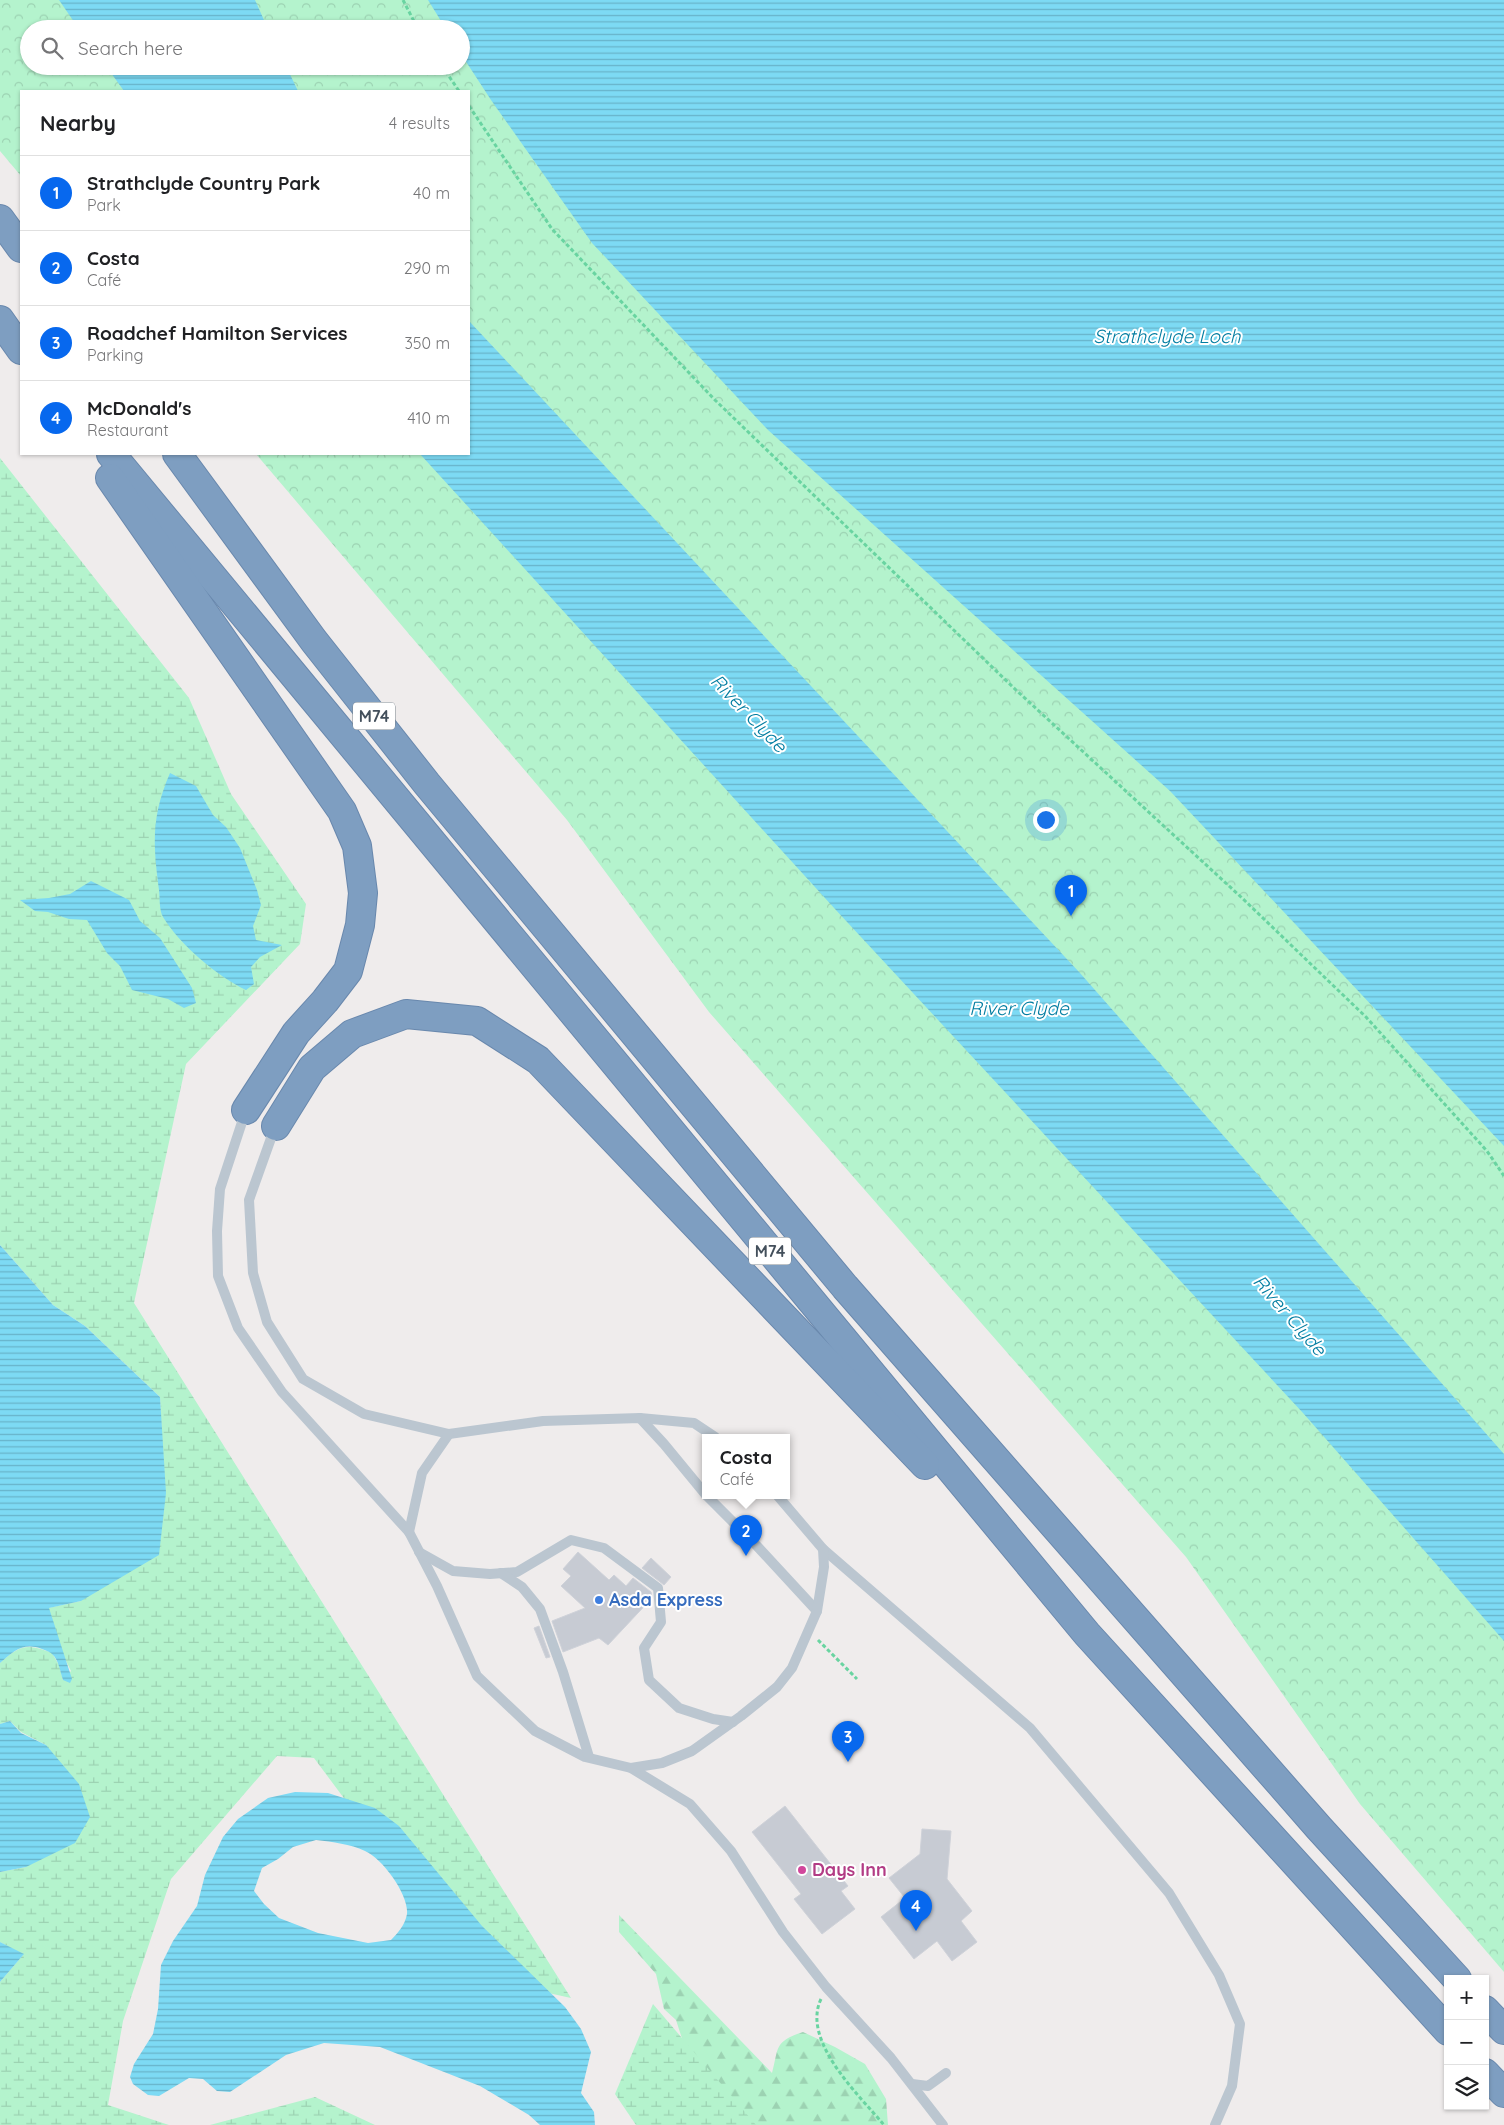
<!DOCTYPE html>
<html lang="en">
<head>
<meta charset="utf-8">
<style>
	:root { --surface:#fff; --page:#f6f6f6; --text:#202124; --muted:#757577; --line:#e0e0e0; --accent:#0768ee }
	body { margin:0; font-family:Quicksand,sans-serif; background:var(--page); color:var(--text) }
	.controls { position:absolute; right:15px; bottom:15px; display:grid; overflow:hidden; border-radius:0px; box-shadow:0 1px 4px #0004 }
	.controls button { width:45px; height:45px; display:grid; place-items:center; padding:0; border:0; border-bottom:1px solid var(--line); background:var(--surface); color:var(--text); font:25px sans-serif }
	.you { position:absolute; left:1045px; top:819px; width:18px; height:18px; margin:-12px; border:4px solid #fff; border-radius:50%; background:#1a73e8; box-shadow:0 0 0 8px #1a73e833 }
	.badge { display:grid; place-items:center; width:32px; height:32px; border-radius:50%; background:var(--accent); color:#fff; font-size:16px; font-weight:700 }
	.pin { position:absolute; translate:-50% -41px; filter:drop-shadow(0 1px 2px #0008) }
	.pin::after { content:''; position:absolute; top:26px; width:18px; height:15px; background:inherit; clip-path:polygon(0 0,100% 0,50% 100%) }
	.popup { position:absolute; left:702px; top:1434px; width:88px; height:65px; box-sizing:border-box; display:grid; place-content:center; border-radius:0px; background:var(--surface); filter:drop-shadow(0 1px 4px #0005); font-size:16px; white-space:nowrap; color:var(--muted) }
	.popup b { font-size:19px; color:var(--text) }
	.popup::after { content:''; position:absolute; left:50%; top:100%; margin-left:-10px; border:10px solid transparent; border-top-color:var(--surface) }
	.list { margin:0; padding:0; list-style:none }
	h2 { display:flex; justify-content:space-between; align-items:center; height:65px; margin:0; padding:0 20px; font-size:21px }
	h2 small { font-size:16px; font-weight:400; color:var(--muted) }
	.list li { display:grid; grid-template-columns:32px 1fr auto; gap:15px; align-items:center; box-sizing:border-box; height:75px; padding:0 20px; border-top:1px solid var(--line) }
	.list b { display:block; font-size:19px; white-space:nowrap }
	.list p { margin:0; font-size:16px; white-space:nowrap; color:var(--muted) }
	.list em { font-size:16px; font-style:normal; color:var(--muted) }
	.icon { flex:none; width:28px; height:28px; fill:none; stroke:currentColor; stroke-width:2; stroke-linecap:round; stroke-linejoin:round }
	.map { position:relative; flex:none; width:1504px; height:2125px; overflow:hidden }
	.search { position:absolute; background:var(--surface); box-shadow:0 1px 4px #0004; left:20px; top:20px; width:450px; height:55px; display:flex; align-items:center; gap:12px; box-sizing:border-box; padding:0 18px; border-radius:28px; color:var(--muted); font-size:19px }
	.panel { position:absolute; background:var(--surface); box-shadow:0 1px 4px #0004; left:20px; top:90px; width:450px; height:365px; border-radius:0px }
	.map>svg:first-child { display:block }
	.forest { fill:url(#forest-firs) }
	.wetland { fill:url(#wetland-marsh) }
	.park { fill:url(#park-crowns); fill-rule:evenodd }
	.water { fill:url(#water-rules); fill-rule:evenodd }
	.building { fill:#c7cbd3; stroke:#cfd2d9 }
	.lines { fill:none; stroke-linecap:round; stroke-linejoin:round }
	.motorway-casing { stroke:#6988ad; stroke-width:30 }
	.path { stroke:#69d4a1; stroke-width:3; stroke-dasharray:4 2.5; stroke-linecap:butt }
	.service { stroke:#bbc6d0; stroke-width:10 }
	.motorway { stroke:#7e9ec1; stroke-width:28 }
	.shop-dot { fill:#3f7fe0; stroke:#fff; stroke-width:2 }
	.hotel-dot { fill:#d1479c; stroke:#fff; stroke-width:2 }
	.labels { text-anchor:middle; stroke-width:4; stroke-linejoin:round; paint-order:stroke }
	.shield { fill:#fff; stroke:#7b848c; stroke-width:1 }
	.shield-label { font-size:16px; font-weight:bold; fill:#434f5b }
	.shop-label { font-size:18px; font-weight:bold; fill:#366cbe; stroke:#fff; text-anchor:start }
	.hotel-label { font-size:18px; font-weight:bold; fill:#b23c85; stroke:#fff; text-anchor:start }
	.water-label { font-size:19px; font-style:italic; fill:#027da1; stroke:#fff }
</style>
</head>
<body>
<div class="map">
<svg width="1504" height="2125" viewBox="0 0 1504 2125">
	<defs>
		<pattern id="forest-firs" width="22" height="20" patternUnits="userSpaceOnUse" patternTransform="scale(1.25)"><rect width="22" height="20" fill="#b4f3cd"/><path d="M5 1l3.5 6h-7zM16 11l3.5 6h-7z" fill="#9cd2b2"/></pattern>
		<pattern id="wetland-marsh" width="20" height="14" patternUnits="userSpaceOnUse" patternTransform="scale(1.25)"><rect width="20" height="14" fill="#b4f3cd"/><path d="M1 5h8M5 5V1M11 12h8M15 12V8" fill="none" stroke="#9cd2b2"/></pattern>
		<pattern id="park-crowns" width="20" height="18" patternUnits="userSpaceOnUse" patternTransform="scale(1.25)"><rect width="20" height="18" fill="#b4f3cd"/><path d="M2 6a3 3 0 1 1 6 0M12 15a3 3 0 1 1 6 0" fill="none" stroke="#9cd2b2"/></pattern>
		<pattern id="water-rules" width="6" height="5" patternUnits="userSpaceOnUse" patternTransform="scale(1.25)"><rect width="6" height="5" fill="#7ddaf4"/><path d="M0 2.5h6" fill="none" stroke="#68b3c9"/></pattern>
	</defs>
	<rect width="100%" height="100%" fill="#efecec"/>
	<path class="forest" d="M619 1915 772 2073C779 2048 773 2042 803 2032L835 2047 865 2064 886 2099 888 2125H710L676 2020 664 2009 656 1974 619 1932Z"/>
	<g class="wetland">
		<path d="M0 458 189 698 231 794 306 904 300 944 186 1064 134 1303 571 1998 477 1977 314 1758 277 1756 171 1879 123 2021 108 2105 169 2125H0V1982L23 1955 0 1942V1872L26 1867 46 1745 21 1732 10 1721 0 1724V1663C20 1645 26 1643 52 1653L59 1665 63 1680 71 1671 62 1653 48 1608 81 1601 162 1442 160 1397 85 1326 53 1305 0 1245Z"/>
		<path d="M653 2004 756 2125H636L615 2094Z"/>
		<path d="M315 2097 375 2125H210Z"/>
	</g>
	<path class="park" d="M0 0H1504V1972L1360 1804 1186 1557 709 1012 567 820 256 454H469V91H21V176L0 151ZM29 29H461V66H29Z"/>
	<g class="water">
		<path d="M59 0H255L268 29H79Z"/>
		<path d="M428 0H1504V1146L1170 791 768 430 592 243 491 100 461 54V29H446Z"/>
		<path d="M106 66H286L298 91H124Z"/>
		<path d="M469 321 1080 973 1504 1454V1641L1303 1413 835 909 420 454H469Z"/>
		<path d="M170 773 196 786 213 815 226 827 240 848 257 890 261 905 253 926 256 940 282 945 260 957 251 967 254 984 246 990C217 976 180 945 163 917 159 910 160 898 159 890 153 844 151 817 170 773Z"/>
		<path d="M91 881 129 900 140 921 160 938 192 988 196 1003 184 1008 168 999 132 990 120 966 107 953 87 920 69 919 48 912 35 911 20 900 49 898 70 894Z"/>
		<path d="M0 1245 53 1305 85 1326 160 1397 166 1493 159 1555 81 1601 49 1608 72 1679 70 1683 63 1680C60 1672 59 1660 52 1654 50 1652 45 1650 42 1649 23 1642 14 1651 0 1663Z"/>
		<path d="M10 1721 21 1733 46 1745 79 1784 90 1817 75 1843 26 1867 0 1872V1724Z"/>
		<path d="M295 1792 328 1793 375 1808 399 1826 482 1926 565 2007 581 2029 591 2052 581 2093 594 2112 595 2125H540L529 2115 480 2086 380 2047 324 2043 286 2055 230 2092 217 2091 203 2079 189 2078 159 2096 148 2095 133 2084 130 2077 134 2064 153 2034 158 2009 161 1965 173 1941 197 1906 205 1875 223 1837 238 1819 268 1798ZM316 1840C333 1842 350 1844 365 1851 383 1859 409 1895 407 1914 405 1925 398 1933 391 1940L368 1943 318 1933 279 1918 264 1904 254 1891 262 1868 278 1859 293 1847Z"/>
		<path d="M0 1942 24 1954 0 1982Z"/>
	</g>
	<g class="building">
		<path d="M578 1552 609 1580 614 1575 626 1586 633 1578 651 1592 652 1598 608 1645 599 1638 563 1652 552 1621 585 1608 561 1586 571 1576 563 1569Z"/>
		<path d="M651 1558 671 1577 664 1585 642 1568Z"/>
		<path d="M539 1626 550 1657 546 1658 534 1628Z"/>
		<path d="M785 1806 848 1886 841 1891 855 1909 822 1934 794 1899 801 1894 752 1832Z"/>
		<path d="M922 1829 951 1831 947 1879 972 1911 961 1921 977 1942 952 1961 937 1941 914 1959 881 1917 905 1898 889 1878 920 1854Z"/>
	</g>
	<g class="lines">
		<defs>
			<g id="motorway">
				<path d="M0 219 21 248"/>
				<path d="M0 320 21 350"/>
				<path d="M111 454 1087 1634 1448 2031"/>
				<path d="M177 454 314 641 427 784 845 1287 1319 1828 1457 1979"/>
				<path d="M110 478 342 811 357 846 363 893 360 925 348 971 325 1001 296 1033 246 1110"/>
				<path d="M276 1126 312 1068 352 1034 406 1014 477 1021 538 1060 925 1465"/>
				<path d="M1485 2010 1504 2030"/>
				<path d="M1485 2073 1504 2093"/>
			</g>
		</defs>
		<use href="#motorway" class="motorway-casing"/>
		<g class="path">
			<path d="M403 0 418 29"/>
			<path d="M442 66 459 91"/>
			<path d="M469 106 552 229 715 400 1016 690 1241 897 1366 1017 1487 1151 1504 1176"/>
			<path d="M818 1640 857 1679"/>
			<path d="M821 1999C801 2041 859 2095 884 2125"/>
		</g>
		<g class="service">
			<path d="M246 1110 220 1189 217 1231 218 1276 238 1328 282 1392 409 1532 437 1586 477 1676 535 1731 585 1757 631 1768 690 1804 731 1851 783 1932 826 1987 891 2058 943 2125"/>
			<path d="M275 1127 249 1200 253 1273 267 1322 303 1379 364 1414 449 1434 543 1421 640 1418 694 1423 715 1437"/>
			<path d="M640 1418 664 1444 706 1495"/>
			<path d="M706 1495 757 1546 817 1611"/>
			<path d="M777 1495 823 1549 1030 1728 1169 1893 1219 1975 1240 2024 1232 2086 1215 2125"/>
			<path d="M409 1532 422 1473 449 1434"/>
			<path d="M419 1552 453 1571 490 1574 517 1572 571 1540 604 1548 658 1588 661 1622 644 1648 649 1680 679 1708 713 1719 733 1722"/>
			<path d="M501 1573 522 1587 540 1609 563 1672 589 1757"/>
			<path d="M631 1768 662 1763 692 1751 741 1716 777 1687 792 1668 817 1611 824 1567 823 1549"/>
			<path d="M912 2084 928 2086 946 2073"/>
		</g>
		<use href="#motorway" class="motorway"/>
	</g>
	<circle class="shop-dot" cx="599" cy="1600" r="5"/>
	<circle class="hotel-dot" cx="802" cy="1870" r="5"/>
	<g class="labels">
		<g class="shield">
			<rect x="353" y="702.5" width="42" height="27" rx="4"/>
			<rect x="749" y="1237.5" width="42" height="27" rx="4"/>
		</g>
		<g class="shield-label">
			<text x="374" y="722">M74</text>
			<text x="770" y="1257">M74</text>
		</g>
		<g class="shop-label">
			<text x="609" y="1606">Asda Express</text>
		</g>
		<g class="hotel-label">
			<text x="812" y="1876">Days Inn</text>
		</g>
		<g class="water-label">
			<text x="1167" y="343">Strathclyde Loch</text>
			<text transform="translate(749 713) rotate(46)" y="7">River Clyde</text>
			<text x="1019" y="1015">River Clyde</text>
			<text transform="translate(1290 1315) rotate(49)" y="7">River Clyde</text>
		</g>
	</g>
</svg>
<div class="controls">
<button>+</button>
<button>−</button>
<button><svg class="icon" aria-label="layers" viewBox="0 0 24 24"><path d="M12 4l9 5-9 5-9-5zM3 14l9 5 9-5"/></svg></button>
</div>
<div class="you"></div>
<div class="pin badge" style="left:1071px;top:916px">1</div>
<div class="pin badge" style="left:746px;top:1556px">2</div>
<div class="popup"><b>Costa</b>Café</div>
<div class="pin badge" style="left:848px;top:1762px">3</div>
<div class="pin badge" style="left:916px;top:1931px">4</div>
<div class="search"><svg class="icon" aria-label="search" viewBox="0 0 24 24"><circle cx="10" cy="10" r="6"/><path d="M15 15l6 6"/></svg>Search here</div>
<section class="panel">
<h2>Nearby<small>4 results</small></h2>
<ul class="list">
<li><span class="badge">1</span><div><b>Strathclyde Country Park</b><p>Park</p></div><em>40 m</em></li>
<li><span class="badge">2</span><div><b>Costa</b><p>Café</p></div><em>290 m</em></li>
<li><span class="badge">3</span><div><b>Roadchef Hamilton Services</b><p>Parking</p></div><em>350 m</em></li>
<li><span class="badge">4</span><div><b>McDonald's</b><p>Restaurant</p></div><em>410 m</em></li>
</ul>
</section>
</div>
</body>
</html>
